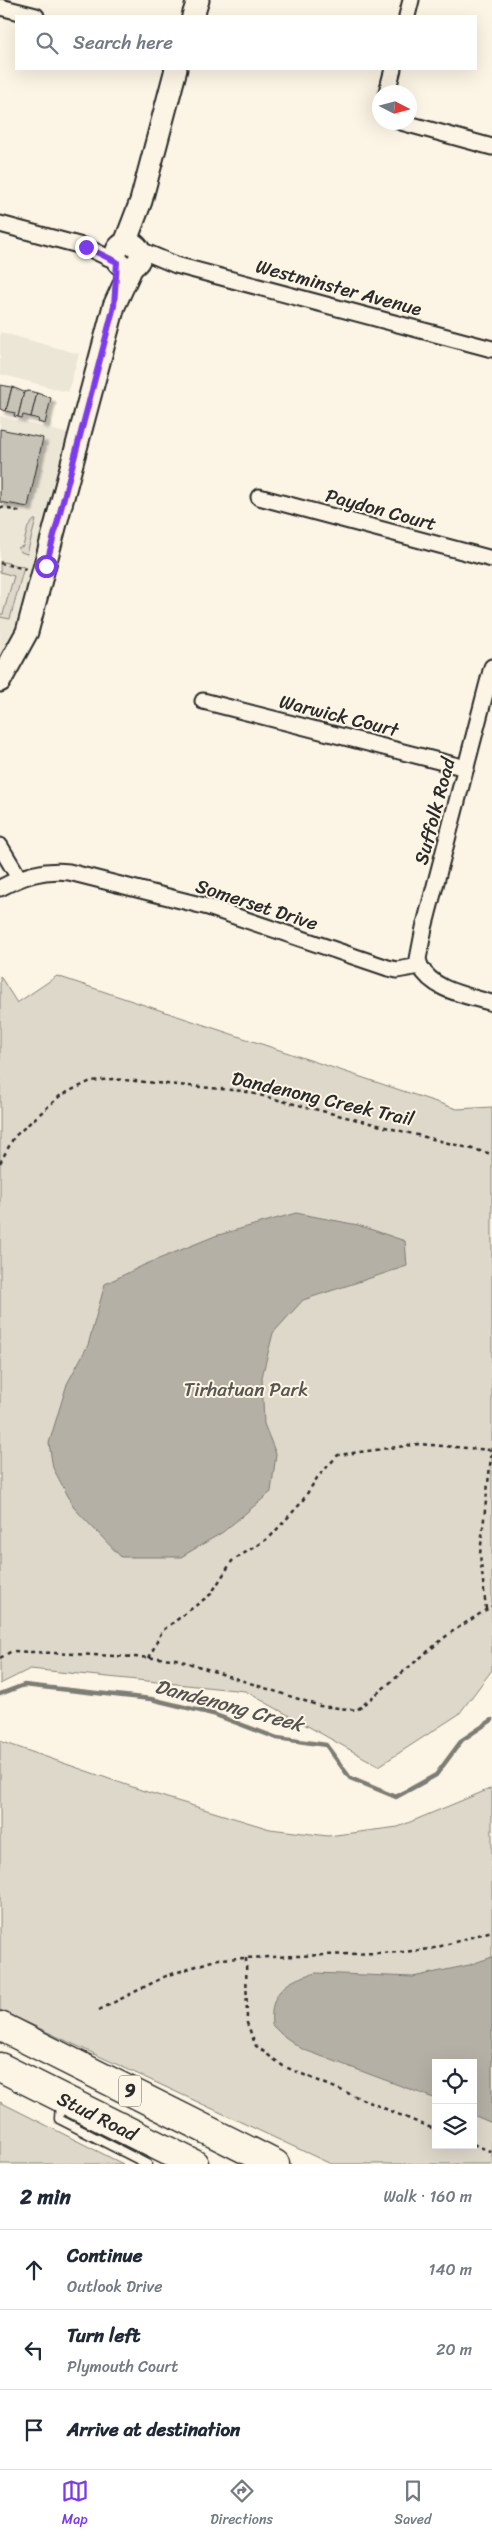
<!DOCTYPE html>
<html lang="en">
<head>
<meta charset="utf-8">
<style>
	:root { --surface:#fff; --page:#f6f6f7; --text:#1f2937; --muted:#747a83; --line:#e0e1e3; --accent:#7c3aed }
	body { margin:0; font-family:Sriracha,sans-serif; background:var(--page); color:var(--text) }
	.controls { position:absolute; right:15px; bottom:15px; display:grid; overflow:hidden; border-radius:0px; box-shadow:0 5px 20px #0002 }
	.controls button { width:45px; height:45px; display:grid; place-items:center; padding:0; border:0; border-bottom:1px solid var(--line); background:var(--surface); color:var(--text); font:25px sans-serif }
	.compass { position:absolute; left:372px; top:85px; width:45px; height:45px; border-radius:50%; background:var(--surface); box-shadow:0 5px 20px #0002; rotate:96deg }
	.stop { position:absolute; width:15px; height:15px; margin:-11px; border:4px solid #7c3aed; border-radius:50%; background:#fff }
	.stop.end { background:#7c3aed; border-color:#fff; box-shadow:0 1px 5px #0008 }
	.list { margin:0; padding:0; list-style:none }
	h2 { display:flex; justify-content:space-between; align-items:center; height:65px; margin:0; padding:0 20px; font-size:21px }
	h2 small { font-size:16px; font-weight:400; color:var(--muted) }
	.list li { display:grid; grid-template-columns:32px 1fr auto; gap:15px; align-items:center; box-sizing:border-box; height:80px; padding:0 20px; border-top:1px solid var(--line) }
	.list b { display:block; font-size:19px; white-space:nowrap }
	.list p { margin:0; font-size:16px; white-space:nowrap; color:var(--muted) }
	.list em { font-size:16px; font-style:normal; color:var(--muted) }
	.icon { flex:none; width:28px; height:28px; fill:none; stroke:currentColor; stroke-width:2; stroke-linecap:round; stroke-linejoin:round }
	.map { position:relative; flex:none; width:492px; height:2164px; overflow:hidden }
	.search { position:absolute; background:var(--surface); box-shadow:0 5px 20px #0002; left:15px; right:15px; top:15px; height:55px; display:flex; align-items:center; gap:12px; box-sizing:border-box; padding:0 18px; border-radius:0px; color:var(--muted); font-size:19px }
	.sheet { height:305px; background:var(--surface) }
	nav { display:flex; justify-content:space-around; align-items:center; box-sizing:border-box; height:70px; border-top:1px solid var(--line); background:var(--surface); font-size:14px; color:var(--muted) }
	nav a { display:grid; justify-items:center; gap:2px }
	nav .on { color:var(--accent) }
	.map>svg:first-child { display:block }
	.built { fill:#ece6d7 }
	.green { fill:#ded8ca; stroke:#84827a; fill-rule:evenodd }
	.water { fill:#b4b0a5; stroke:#7d7b74 }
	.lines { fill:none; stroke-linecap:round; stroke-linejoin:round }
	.stream { stroke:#7d7b74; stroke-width:4.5 }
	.building { fill:#c8c3b7; stroke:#2b2b2b; filter:url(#shadow) }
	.lane-casing { stroke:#2b2b2b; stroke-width:11 }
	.street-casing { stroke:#2b2b2b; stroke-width:19 }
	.secondary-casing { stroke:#2b2b2b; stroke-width:25 }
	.highway-casing { stroke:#2b2b2b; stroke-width:31 }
	.path { stroke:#2b2b2b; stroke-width:2.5; stroke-dasharray:4 4; stroke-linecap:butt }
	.lane { stroke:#fcf5e5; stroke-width:8 }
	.street { stroke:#fcf5e5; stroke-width:15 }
	.secondary { stroke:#fcf5e5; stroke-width:21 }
	.highway { stroke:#fcf5e5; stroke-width:28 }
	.route { stroke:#7c3aed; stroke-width:6 }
	.labels { text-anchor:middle; stroke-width:4; stroke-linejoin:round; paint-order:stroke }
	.shield { fill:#fcf5e5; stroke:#6a6863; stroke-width:1 }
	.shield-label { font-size:18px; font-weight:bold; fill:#2b2b2b }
	.street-label { font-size:19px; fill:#2b2b2b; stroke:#fcf5e5 }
	.park-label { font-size:19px; fill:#585653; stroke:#fcf5e5 }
	.water-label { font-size:20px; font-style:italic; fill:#545350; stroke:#fcf5e5 }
</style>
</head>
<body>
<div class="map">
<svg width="492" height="2164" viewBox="0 0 492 2164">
	<defs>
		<filter id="shadow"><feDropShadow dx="4.5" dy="4.5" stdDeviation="1" flood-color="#0004"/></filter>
	</defs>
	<rect width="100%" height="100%" fill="#fcf5e5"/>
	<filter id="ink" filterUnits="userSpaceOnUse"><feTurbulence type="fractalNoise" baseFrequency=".02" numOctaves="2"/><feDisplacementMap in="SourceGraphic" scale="10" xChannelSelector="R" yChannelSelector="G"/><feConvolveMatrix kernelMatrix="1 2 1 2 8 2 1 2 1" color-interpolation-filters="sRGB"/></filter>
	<g filter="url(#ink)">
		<g class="built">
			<path d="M0 332 79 354 68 392 0 374Z"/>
			<path d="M0 416 70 434 20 622 0 664Z"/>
		</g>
		<g class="green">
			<path d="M34 520H36L27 554 21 552 18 548 23 546 28 527Z"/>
			<path d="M0 561 24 567 10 619 0 617V614H3L14 576 0 572Z"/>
			<path d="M0 976 17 1003 57 976 457 1109 492 1107V1670L459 1714 379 1766 245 1691 30 1669 0 1684Z"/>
			<path d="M0 1741 144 1791 270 1829 328 1836 398 1827 492 1788V2164H331L0 2010ZM436 2063H473V2145H436Z"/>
			<path d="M0 2102 123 2164H0Z"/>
		</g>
		<g class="water">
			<path d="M296 1213 358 1225 405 1241 407 1266 303 1300 273 1333 262 1377 264 1424 276 1454 271 1492 223 1532 181 1557H121L75 1509 53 1468 49 1443 67 1384 88 1345 105 1284 144 1265 215 1236Z"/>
			<path d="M492 1957V2123L473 2115V2063H436V2099L302 2049 281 2034 272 2025C269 1992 286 1980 316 1973L413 1977 469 1965Z"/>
		</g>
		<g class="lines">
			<path class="stream" d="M0 1694 24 1685 151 1699 213 1714 277 1738 326 1745 350 1778 396 1797 436 1775 462 1740 492 1720"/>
		</g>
		<g class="building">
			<path d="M0 385 12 387 6 411 0 409Z"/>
			<path d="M12 387 24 392 18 417 14 416 15 413 6 411Z"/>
			<path d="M29 391 37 393 31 417 23 415 22 418 18 417 24 392Z"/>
			<path d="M37 393 51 398 45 424 38 422 39 419 31 417Z"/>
			<path d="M0 429 43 438 28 507 0 502Z"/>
		</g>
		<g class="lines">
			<defs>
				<path id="lane" d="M60 2103 59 2119 147 2164"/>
				<g id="street">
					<path d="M0 7 36 16"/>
					<path d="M407 16 411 0"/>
					<path d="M387 92 393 69"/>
					<path d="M401 122 492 147"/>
					<path d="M0 224 86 247 109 258 116 259"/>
					<path d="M138 249 176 265 492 349"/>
					<path d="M259 497 492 559"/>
					<path d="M203 701 466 768"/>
					<path d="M0 846 19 878"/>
					<path d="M0 888C23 876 43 869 69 872L208 907 388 968 397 970 420 966C433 991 466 995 492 1003"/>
					<path d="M420 966 418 959 424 928 492 667"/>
				</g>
				<g id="secondary">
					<path d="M193 16 198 0"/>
					<circle cx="128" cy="255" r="12"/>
					<path d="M125 243 141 201 176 69"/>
					<path d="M0 681 27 632 114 306 132 267"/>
				</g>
				<g id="highway">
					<path d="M0 2026 275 2164"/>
					<path id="s1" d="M0 2067 194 2164"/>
				</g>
			</defs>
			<use href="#lane" class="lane-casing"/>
			<use href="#street" class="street-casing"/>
			<use href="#secondary" class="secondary-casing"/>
			<use href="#highway" class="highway-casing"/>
			<g class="path">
				<path d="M0 507 22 512"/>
				<path d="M0 563 26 569"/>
				<path d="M0 1163 14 1137 61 1095 91 1081 113 1079 243 1091 492 1154"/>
				<path d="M486 1609 480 1554 492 1448"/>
				<path d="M0 1658 12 1651 176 1659 320 1706 357 1710 450 1633 492 1606"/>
				<path d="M149 1658 162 1631 211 1594 232 1561 270 1537 301 1503 317 1478 338 1455 419 1444 491 1450"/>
				<path d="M246 1958 247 2023 256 2046 283 2066 436 2130"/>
				<path d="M99 2010 166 1976 218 1959 403 1952 431 1949 492 1931"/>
				<path d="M473 2144 492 2152"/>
			</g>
			<use href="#lane" class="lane"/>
			<use href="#street" class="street"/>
			<use href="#secondary" class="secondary"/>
			<use href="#highway" class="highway"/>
		</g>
	</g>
	<g class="lines" filter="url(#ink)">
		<path class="route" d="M46 566 114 306 117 262 86 247"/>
	</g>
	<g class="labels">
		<rect class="shield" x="119" y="2075.5" width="22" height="31" rx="4"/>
		<g class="shield-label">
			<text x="130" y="2097">9</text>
		</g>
		<g class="street-label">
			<text transform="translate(339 287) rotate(15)" y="7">Westminster Avenue</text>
			<text transform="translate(381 509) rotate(15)" y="7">Paydon Court</text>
			<text transform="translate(339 715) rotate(14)" y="7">Warwick Court</text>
			<text transform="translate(434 811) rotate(-75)" y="7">Suffolk Road</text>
			<text transform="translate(257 904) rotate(18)" y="7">Somerset Drive</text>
			<text transform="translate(323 1098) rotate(13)" y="7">Dandenong Creek Trail</text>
			<text dy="7" stroke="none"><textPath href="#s1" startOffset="109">Stud Road</textPath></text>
		</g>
		<g class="park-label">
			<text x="246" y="1396">Tirhatuan Park</text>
		</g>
		<g class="water-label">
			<text transform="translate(229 1705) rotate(15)" y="7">Dandenong Creek</text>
		</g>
	</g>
</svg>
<div class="controls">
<button><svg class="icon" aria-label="locate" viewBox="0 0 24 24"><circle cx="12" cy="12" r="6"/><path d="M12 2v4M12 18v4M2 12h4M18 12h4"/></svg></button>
<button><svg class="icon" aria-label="layers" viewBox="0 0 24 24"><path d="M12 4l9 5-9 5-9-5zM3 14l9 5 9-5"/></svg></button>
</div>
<svg class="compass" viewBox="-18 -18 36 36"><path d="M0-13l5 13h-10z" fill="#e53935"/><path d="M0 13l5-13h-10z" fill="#747a83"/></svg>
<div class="stop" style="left:46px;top:566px"></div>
<div class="stop end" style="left:86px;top:247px"></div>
<div class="search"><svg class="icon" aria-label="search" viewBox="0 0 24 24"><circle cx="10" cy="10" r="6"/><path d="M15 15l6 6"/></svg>Search here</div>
</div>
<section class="sheet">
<h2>2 min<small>Walk · 160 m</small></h2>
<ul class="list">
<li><svg class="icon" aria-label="ahead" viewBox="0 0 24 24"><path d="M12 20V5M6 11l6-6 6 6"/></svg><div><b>Continue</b><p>Outlook Drive</p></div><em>140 m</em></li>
<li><svg class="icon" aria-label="left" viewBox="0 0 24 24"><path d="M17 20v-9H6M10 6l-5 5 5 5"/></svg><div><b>Turn left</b><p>Plymouth Court</p></div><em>20 m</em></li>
<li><svg class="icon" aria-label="arrive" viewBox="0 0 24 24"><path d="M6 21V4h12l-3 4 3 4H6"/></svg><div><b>Arrive at destination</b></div></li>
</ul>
</section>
<nav>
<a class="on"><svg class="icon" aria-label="map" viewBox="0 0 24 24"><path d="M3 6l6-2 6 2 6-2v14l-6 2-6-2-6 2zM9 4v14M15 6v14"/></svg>Map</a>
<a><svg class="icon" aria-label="directions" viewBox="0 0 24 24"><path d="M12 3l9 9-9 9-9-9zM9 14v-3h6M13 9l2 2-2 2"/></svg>Directions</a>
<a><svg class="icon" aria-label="saved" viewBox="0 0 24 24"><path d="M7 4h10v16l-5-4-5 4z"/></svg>Saved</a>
</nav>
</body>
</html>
